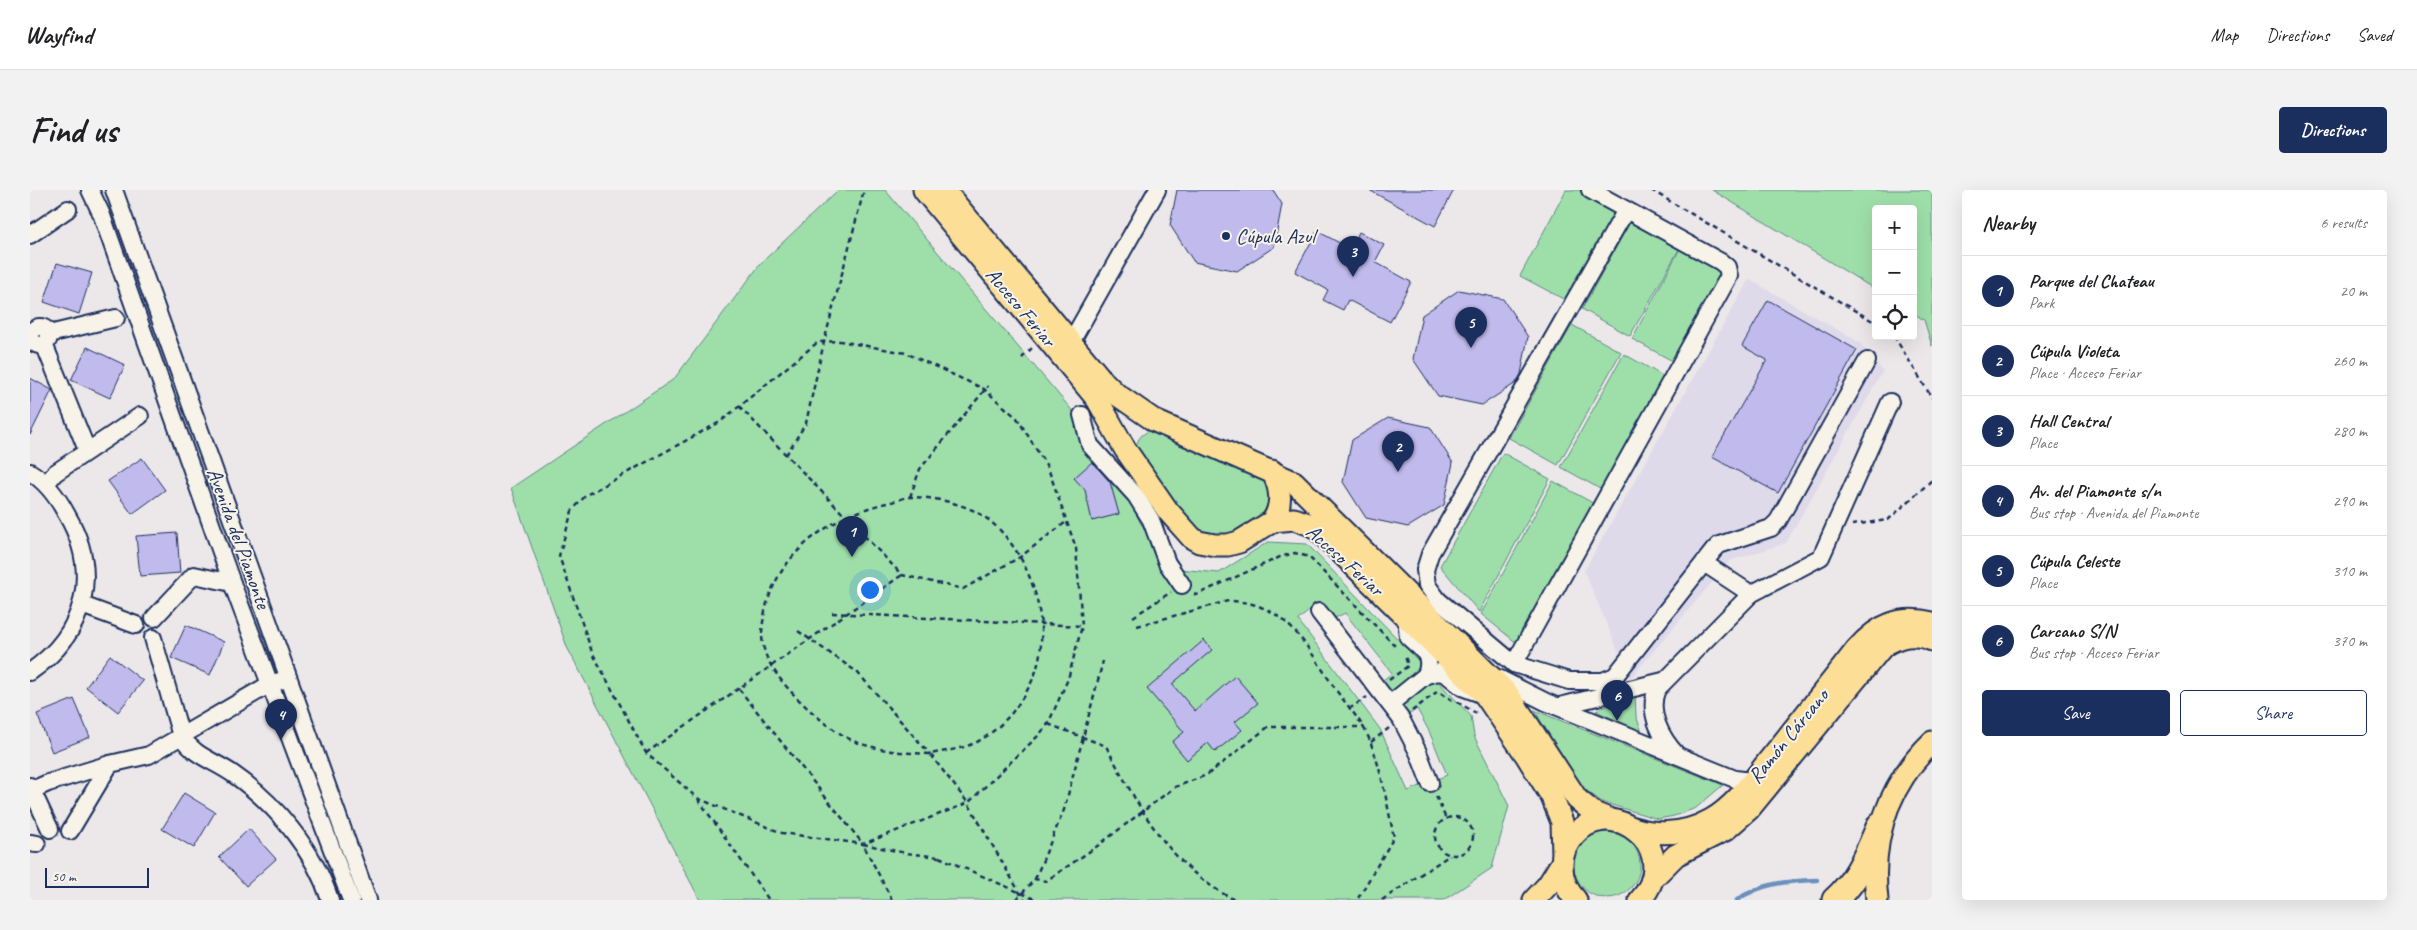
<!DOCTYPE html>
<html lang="en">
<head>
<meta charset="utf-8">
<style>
	:root { --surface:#fff; --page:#f2f2f2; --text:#202124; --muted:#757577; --line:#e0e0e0; --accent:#1b2f5e }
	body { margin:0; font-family:Caveat,sans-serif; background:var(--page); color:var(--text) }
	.controls { position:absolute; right:15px; top:15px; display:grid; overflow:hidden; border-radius:5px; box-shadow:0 5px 20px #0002 }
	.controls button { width:45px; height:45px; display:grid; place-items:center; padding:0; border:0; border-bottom:1px solid var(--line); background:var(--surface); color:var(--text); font:25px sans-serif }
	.scale { position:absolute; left:15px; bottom:12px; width:104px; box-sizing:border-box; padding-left:5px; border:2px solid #1b2f5e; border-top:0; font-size:14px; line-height:18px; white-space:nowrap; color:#1b2f5e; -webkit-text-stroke:4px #f7f3e8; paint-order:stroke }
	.you { position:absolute; left:839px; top:399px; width:18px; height:18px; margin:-12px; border:4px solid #fff; border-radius:50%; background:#1a73e8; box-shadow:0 0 0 8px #1a73e833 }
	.badge { display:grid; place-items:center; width:32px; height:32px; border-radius:50%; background:var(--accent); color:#fff; font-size:16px; font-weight:700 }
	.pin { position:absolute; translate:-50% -41px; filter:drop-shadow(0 1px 2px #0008) }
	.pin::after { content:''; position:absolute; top:26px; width:18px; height:15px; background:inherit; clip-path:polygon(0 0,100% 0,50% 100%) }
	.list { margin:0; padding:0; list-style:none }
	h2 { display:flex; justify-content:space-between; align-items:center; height:65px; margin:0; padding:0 20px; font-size:21px }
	h2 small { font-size:16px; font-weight:400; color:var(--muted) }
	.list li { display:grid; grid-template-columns:32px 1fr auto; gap:15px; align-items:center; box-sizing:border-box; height:70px; padding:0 20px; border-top:1px solid var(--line) }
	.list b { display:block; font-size:19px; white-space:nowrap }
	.list p { margin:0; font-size:16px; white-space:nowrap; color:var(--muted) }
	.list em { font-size:16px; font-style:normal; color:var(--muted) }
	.actions { display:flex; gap:10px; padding:15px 20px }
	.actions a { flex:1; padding:11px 0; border:1px solid var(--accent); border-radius:5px; text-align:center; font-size:18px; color:var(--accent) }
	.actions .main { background:var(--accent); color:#fff }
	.icon { flex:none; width:28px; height:28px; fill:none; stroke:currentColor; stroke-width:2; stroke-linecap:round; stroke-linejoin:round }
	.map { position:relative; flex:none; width:1902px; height:710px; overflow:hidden; border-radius:5px }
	header { display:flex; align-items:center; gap:30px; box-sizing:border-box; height:70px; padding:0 25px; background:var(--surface); border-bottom:1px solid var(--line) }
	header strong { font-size:24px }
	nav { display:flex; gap:28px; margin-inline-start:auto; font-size:18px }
	.intro { display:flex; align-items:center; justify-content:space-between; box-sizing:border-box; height:120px; padding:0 30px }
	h1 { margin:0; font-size:35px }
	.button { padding:12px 22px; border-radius:5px; background:var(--accent); color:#fff; font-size:18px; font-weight:700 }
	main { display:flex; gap:30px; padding:0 30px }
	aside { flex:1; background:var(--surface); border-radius:5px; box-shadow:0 5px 20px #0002 }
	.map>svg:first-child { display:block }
	.built { fill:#dfdaea }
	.green { fill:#9edfa9; stroke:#5c8784; fill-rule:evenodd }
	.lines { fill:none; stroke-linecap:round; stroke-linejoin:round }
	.stream { stroke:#6b90bd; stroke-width:4.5 }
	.building { fill:#c1baec; stroke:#1b2f5e }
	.minor-casing { stroke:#1b2f5e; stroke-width:20 }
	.major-casing { stroke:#1b2f5e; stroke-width:25 }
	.highway-casing { stroke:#1b2f5e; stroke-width:29 }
	.path { stroke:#1b2f5e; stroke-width:2.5; stroke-dasharray:5 4; stroke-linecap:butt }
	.minor { stroke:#f7f3e8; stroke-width:16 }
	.major { stroke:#fdde96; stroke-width:21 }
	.highway { stroke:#fdde96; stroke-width:25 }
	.path-bridge { stroke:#1b2f5e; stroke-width:2.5; stroke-dasharray:5 4; stroke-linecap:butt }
	.poi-dot { fill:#1b2f5e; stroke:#f7f3e8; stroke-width:2 }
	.labels { text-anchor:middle; stroke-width:4; stroke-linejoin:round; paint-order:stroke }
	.poi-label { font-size:21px; fill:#1b2f5e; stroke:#f7f3e8; text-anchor:start }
	.street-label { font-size:21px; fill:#1b2f5e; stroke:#f7f3e8 }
</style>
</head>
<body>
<header>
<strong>Wayfind</strong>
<nav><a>Map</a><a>Directions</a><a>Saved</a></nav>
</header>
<div class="intro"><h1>Find us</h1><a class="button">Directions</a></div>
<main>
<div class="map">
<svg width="1902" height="710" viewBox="0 0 1902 710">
	<rect width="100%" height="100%" fill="#ece8e9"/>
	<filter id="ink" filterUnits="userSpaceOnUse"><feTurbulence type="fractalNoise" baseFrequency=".02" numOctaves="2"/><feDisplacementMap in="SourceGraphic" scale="10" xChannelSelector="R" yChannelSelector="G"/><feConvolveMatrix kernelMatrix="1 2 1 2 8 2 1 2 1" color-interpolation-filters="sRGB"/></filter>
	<g filter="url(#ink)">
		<path class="built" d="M1719 89 1829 152 1853 181 1756 353 1700 371 1600 489 1554 381Z"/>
		<g class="green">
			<path d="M808 0H855L1051 231 1095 301 1111 334 1149 379 1189 383 1238 352 1277 354 1441 526 1444 546 1479 616 1462 678 1414 710H670L537 457 481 298 644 189 731 73ZM1290 412 1303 429 1315 423 1362 483 1352 491 1377 526 1387 519 1399 541 1417 585 1378 601 1350 539 1268 430Z"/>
			<path d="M1536 0H1561L1590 16 1539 112 1490 86Z"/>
			<path d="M1682 0H1902V156L1894 130 1883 123V19H1846V100Z"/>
			<path d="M1604 25 1653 52 1600 146 1552 119Z"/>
			<path d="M1653 53 1702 80 1650 175 1602 149Z"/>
			<path d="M1542 135 1591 162 1528 275 1479 248Z"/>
			<path d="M1594 164 1642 191 1579 304 1531 277Z"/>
			<path d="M1125 239 1234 287 1240 298V310L1227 334 1197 349 1167 344 1106 260C1107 247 1112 243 1125 239Z"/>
			<path d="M1473 263 1520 289 1449 422 1410 376Z"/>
			<path d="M1523 291 1570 317 1494 459 1451 424Z"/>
			<path d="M1605 503 1606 526 1612 542 1566 521Z"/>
			<path d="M1504 520 1693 595 1666 618 1644 626 1628 629 1572 612 1552 597Z"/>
			<circle cx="1577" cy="675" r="33"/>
		</g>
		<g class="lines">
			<path class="stream" d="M1707 710C1731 693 1758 691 1787 690"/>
		</g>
		<g class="building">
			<path d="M1147 0H1243L1252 14 1244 57 1207 81 1164 72 1140 35Z"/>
			<path d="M1339 0H1424L1405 36Z"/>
			<path d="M1287 41 1321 59 1329 42 1354 55 1345 72 1381 92 1360 132 1318 110 1313 120 1293 110 1298 100 1265 82Z"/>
			<path d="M27 73 62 83 49 124 14 112Z"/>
			<path d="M1429 100 1473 109 1498 147 1491 184 1486 193 1452 215 1408 206 1383 169 1392 125Z"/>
			<path d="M1738 110 1827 160 1748 303 1682 267 1737 170 1712 156Z"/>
			<path d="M57 157 95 175 80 208 41 190Z"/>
			<path d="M0 188 22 200 0 245Z"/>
			<path d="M1358 228 1400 237 1423 273 1414 315 1378 337 1336 328 1313 292 1322 250Z"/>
			<path d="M112 268 135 300 102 324 78 291Z"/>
			<path d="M1062 272 1080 292 1089 324 1062 331 1055 300 1044 288Z"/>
			<path d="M147 343 150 383 110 386 106 346Z"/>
			<path d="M156 435 194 452 180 485 141 468Z"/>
			<path d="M1174 450 1182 460 1142 494 1165 521 1205 486 1228 513 1205 532 1212 540 1185 562 1178 553 1157 570 1142 552 1154 542 1117 499Z"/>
			<path d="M80 465 113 491 88 522 56 497Z"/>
			<path d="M44 509 60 547 22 562 7 524Z"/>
			<path d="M154 603 185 622 164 658 132 639Z"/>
			<path d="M219 639 246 669 216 696 189 667Z"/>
		</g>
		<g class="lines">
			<defs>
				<g id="minor">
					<path d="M60 0 71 23 202 393 321 710"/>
					<path d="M84 0 338 710"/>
					<path d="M1596 20 1400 364 1395 380 1397 395 1408 410 1484 474 1539 491H1573L1585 486 1684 360 1689 355 1741 338 1748 331 1837 171"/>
					<path d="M0 45 38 19"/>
					<circle cx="10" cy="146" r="9"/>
					<path d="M19 144 86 128"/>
					<path d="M1041 152 1127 0"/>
					<path d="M14 154 57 260"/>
					<path d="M1052 225 1060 255 1106 306 1121 330 1137 373 1152 395"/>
					<path d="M0 282C17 292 28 308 37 325 71 384 55 444 0 482"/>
					<path d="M16 294 25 283 110 226"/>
					<path d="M1674 373 1721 404"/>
					<path d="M52 415 106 435"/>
					<path d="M1289 422 1371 529 1388 562 1400 593"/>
					<path d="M1376 426 1378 447C1393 461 1403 464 1396 485"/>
					<path d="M124 428 164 385 202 393"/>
					<path d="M123 448 151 546C165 567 183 570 203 584 245 613 284 660 300 710"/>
					<path d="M1484 474 1699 86 1697 77 1691 72 1560 0"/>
					<path d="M1468 488 1516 512 1685 581 1705 589 1722 591"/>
					<path d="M1360 514 1396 485 1409 482 1416 484 1432 497 1451 504"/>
					<path d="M1530 516 1633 491"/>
					<path d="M1647 565C1631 548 1617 522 1627 499L1721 404 1791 367 1860 212"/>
					<path d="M0 596 20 639"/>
					<path d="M0 601 18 593 80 574 119 565 240 494 250 491"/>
					<path d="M40 641 80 574"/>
					<path d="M0 653 7 654"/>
				</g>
				<g id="major">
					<path d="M894 0 1067 209 1095 259 1138 321 1162 348 1169 352 1185 355H1198L1209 352 1243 331 1264 329 1284 336 1455 505 1496 565 1522 607 1532 632 1533 665"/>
					<path d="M914 0 1072 190 1086 204 1125 231 1264 292 1478 504 1547 609 1564 623 1584 631"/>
					<path d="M1242 281C1251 298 1253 314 1243 331"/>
					<path d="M1603 638C1629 646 1656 644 1681 630 1707 615 1725 587 1744 564 1772 529 1800 494 1827 459 1848 435 1870 425 1902 433"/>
					<path d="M1622 689 1646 665 1695 640 1719 619 1853 456C1869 446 1884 442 1902 450"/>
					<path d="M1504 710 1518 695 1531 674"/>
					<path d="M1546 710C1505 665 1562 604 1607 642 1615 648 1621 658 1623 668 1626 684 1621 698 1610 710"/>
					<path d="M1847 710C1840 649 1858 595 1902 552"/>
				</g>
				<path id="highway" d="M1805 710C1828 690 1838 662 1850 635"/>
			</defs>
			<use href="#minor" class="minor-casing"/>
			<use href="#major" class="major-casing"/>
			<use href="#highway" class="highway-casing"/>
			<g class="path">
				<path d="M1621 0 1846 133"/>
				<path d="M1864 146 1902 208"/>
				<path d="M992 168 1003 157"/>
				<path d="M709 216 872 385 933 399 990 367 1036 332"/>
				<path d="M756 265 776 233 794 152 834 0"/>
				<path d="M880 307 890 279 958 196"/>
				<path d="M1822 335 1858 330 1902 290"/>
				<path d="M1164 404 1166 405 1250 367 1265 363 1279 367 1366 457"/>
				<path d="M802 423 1052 436"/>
				<path d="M1103 427 1141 402"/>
				<path d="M1107 436 1198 411C1257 411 1277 458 1306 500 1318 517 1333 532 1340 551 1352 581 1357 615 1364 647L1327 710"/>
				<path d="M768 441 827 482 900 564"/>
				<path d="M1359 490 1378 476 1375 466"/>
				<path d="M709 499 833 654"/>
				<path d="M1427 512 1446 523"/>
				<path d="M1319 519 1337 507"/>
				<path d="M1382 521 1408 501 1422 510"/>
				<path d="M1018 534 1076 556C1110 619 1139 677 1205 710"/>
				<path d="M1341 552 1359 538"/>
				<path d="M616 563 872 385"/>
				<path d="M900 564C874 563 851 561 826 552 797 540 741 490 734 459 730 445 733 430 736 417 751 359 805 324 861 312 867 311 874 307 881 307 903 307 931 313 950 324 997 353 1023 428 1006 481 1001 496 991 511 981 524 971 535 959 546 945 553 931 559 916 561 900 564L938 613 1009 545 1018 534 1038 489 1052 436 1046 358 1018 278 987 228 954 199 876 163 810 151 788 152 690 232 556 305 542 321 529 366 562 462 616 563 667 608 752 643 833 654 938 613 994 710"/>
				<path d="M1406 606 1416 629"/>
				<path d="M668 609 739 710"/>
				<circle cx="1424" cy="646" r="19"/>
				<path d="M1005 689 1034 620 1073 471"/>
				<path d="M862 710 833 654 876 663 909 667"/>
				<path d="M986 710 1005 689 1016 691 1066 657 1145 597 1177 585 1238 537H1334"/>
				<path d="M1352 710 1420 665"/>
			</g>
			<use href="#minor" class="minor"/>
			<use href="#major" class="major"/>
			<use href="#highway" class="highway"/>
			<path class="path-bridge" d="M909 667 1007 710"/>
		</g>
	</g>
	<circle class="poi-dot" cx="1196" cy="46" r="5"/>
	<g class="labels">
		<g class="poi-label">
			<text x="1206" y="53">Cúpula Azul</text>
		</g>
		<g class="street-label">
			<text transform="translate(991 117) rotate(50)" y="7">Acceso Feriar</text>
			<text transform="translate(209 348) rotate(70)" y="7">Avenida del Piamonte</text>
			<text transform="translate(1315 370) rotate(42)" y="7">Acceso Feriar</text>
			<text transform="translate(1758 546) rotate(-51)" y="7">Ramón Cárcano</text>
		</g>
	</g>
</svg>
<div class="controls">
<button>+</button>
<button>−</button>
<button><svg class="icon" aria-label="locate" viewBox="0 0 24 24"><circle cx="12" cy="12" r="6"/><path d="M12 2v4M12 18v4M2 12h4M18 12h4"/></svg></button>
</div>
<div class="scale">50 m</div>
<div class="you"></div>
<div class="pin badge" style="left:822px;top:367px">1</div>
<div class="pin badge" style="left:1368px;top:282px">2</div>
<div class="pin badge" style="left:1323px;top:87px">3</div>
<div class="pin badge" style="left:251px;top:550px">4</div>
<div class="pin badge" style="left:1441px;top:158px">5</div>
<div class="pin badge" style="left:1587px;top:531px">6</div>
</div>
<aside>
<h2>Nearby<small>6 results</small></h2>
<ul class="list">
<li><span class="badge">1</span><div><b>Parque del Chateau</b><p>Park</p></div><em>20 m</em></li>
<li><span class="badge">2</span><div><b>Cúpula Violeta</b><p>Place · Acceso Feriar</p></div><em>260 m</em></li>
<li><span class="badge">3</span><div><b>Hall Central</b><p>Place</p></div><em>280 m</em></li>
<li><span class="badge">4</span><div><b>Av. del Piamonte s/n</b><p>Bus stop · Avenida del Piamonte</p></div><em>290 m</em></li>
<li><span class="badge">5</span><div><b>Cúpula Celeste</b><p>Place</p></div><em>310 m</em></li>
<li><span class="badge">6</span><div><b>Carcano S/N</b><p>Bus stop · Acceso Feriar</p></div><em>370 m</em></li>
</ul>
<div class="actions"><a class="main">Save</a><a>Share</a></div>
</aside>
</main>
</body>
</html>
